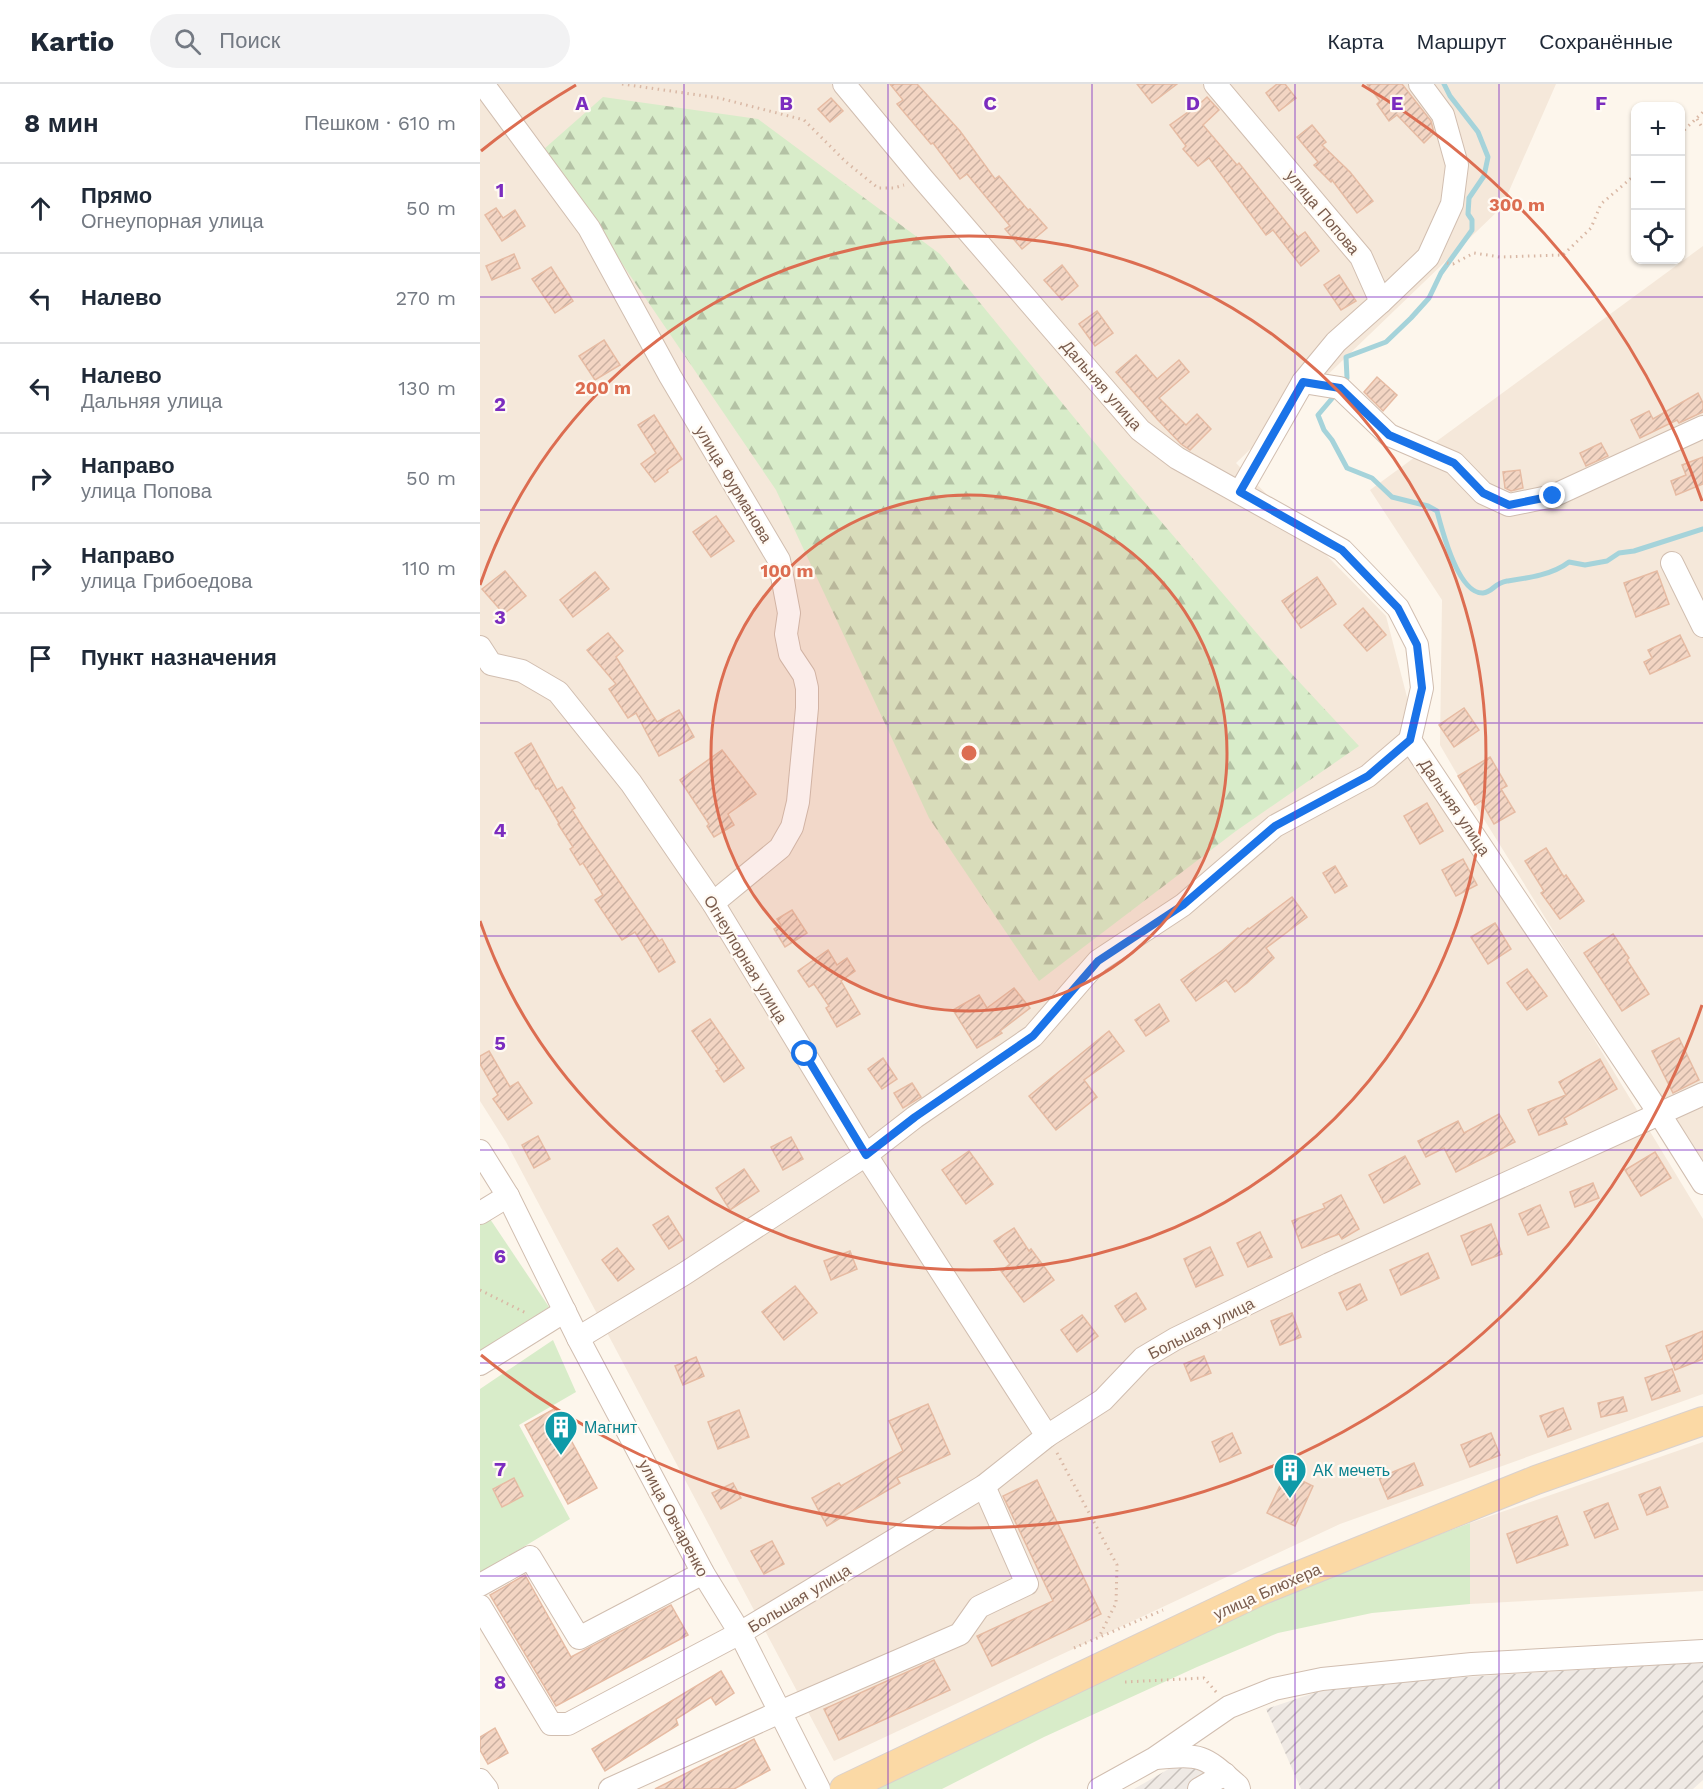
<!DOCTYPE html>
<html lang="ru">
<head>
<meta charset="utf-8">
<style>
	:root { --surface:#fff; --page:#f2f2f3; --text:#1f2937; --muted:#747a83; --line:#e0e1e3 }
	body { margin:0; font-family:"Work Sans",sans-serif; background:var(--page); color:var(--text) }
	.controls { position:absolute; right:18px; top:18px; display:grid; overflow:hidden; border-radius:12px; box-shadow:0 2px 4px #0004 }
	.controls button { width:54px; height:54px; display:grid; place-items:center; padding:0; border:0; border-bottom:2px solid var(--line); background:var(--surface); color:var(--text); font:30px sans-serif }
	.stop { position:absolute; width:18px; height:18px; margin:-14px; border:4px solid #1a73e8; border-radius:50%; background:#fff }
	.stop.end { background:#1a73e8; border-color:#fff; box-shadow:0 2px 6px #0008 }
	.list { margin:0; padding:0; list-style:none }
	h2 { display:flex; justify-content:space-between; align-items:center; height:78px; margin:0; padding:0 24px; font-size:26px }
	h2 small { font-size:20px; font-weight:400; color:var(--muted) }
	.list li { display:grid; grid-template-columns:39px 1fr auto; gap:18px; align-items:center; box-sizing:border-box; height:90px; padding:0 24px; border-top:2px solid var(--line) }
	.list b { display:block; font-size:22px; white-space:nowrap }
	.list p { margin:0; font-size:20px; white-space:nowrap; color:var(--muted) }
	.list em { font-size:20px; font-style:normal; color:var(--muted) }
	.icon { flex:none; width:33px; height:33px; fill:none; stroke:currentColor; stroke-width:2; stroke-linecap:round; stroke-linejoin:round }
	.map { position:relative; flex:none; width:1223px; height:1705px; overflow:hidden }
	header { display:flex; align-items:center; gap:36px; box-sizing:border-box; height:84px; padding:0 30px; background:var(--surface); border-bottom:2px solid var(--line) }
	header strong { font-size:28px }
	nav { display:flex; gap:33px; margin-inline-start:auto; font-size:21px }
	.search { width:420px; height:54px; background:var(--page); display:flex; align-items:center; gap:15px; box-sizing:border-box; padding:0 21px; border-radius:33px; color:var(--muted); font-size:22px }
	main { display:flex }
	aside { flex:1; background:var(--surface) }
	.map>svg:first-child { display:block }
	.residential { fill:#f5e8da }
	.industrial { fill:url(#industrial-furrows) }
	.green { fill:#d8ecc9 }
	.forest { fill:url(#forest-firs) }
	.lines { fill:none; stroke-linecap:round; stroke-linejoin:round }
	.stream { stroke:#a5d3da; stroke-width:5 }
	.building { fill:url(#building-hatch); stroke:#e6bba3; stroke-width:1.5 }
	.minor-casing { stroke:#d1beb0; stroke-width:24 }
	.major-casing { stroke:#dad1cd; stroke-width:30 }
	.path { stroke:#d9b8a5; stroke-width:3; stroke-dasharray:1.5 4.5; stroke-linecap:butt }
	.minor { stroke:#fff; stroke-width:22 }
	.major { stroke:#fbd9a5; stroke-width:28 }
	.route { stroke:#1a73e8; stroke-width:8 }
	.grid { fill:none; stroke:#7b2cbf; stroke-width:1.5; stroke-opacity:0.55 }
	.ring { fill:none; stroke:#dc6d51; stroke-width:3 }
	.labels { text-anchor:middle; stroke-width:4.5; stroke-linejoin:round; paint-order:stroke }
	.street-label { font-size:16px; fill:#7a5c4d; stroke:#fffaf3 }
	.culture-label { font-size:16px; fill:#0d838f; stroke:#fffaf3; text-anchor:start }
	.grid-label { font-size:20px; text-anchor:middle; font-weight:bold; fill:#7b2cbf; stroke:#fffaf3; stroke-width:4.5; stroke-linejoin:round; paint-order:stroke }
	.centre { fill:#dc6d51; stroke:#fffaf3; stroke-width:3 }
	.ring-label { font-size:18px; text-anchor:middle; font-weight:bold; fill:#dc6d51; stroke:#fffaf3; stroke-width:4.5; stroke-linejoin:round; paint-order:stroke }
</style>
</head>
<body>
<header>
<strong>Kartio</strong>
<div class="search"><svg class="icon" aria-label="search" viewBox="0 0 24 24"><circle cx="10" cy="10" r="6"/><path d="M15 15l6 6"/></svg>Поиск</div>
<nav><a>Карта</a><a>Маршрут</a><a>Сохранённые</a></nav>
</header>
<main>
<aside>
<h2>8 мин<small>Пешком · 610 m</small></h2>
<ul class="list">
<li><svg class="icon" aria-label="ahead" viewBox="0 0 24 24"><path d="M12 20V5M6 11l6-6 6 6"/></svg><div><b>Прямо</b><p>Огнеупорная улица</p></div><em>50 m</em></li>
<li><svg class="icon" aria-label="left" viewBox="0 0 24 24"><path d="M17 20v-9H6M10 6l-5 5 5 5"/></svg><div><b>Налево</b></div><em>270 m</em></li>
<li><svg class="icon" aria-label="left" viewBox="0 0 24 24"><path d="M17 20v-9H6M10 6l-5 5 5 5"/></svg><div><b>Налево</b><p>Дальняя улица</p></div><em>130 m</em></li>
<li><svg class="icon" aria-label="right" viewBox="0 0 24 24"><path d="M7 20v-9h11M14 6l5 5-5 5"/></svg><div><b>Направо</b><p>улица Попова</p></div><em>50 m</em></li>
<li><svg class="icon" aria-label="right" viewBox="0 0 24 24"><path d="M7 20v-9h11M14 6l5 5-5 5"/></svg><div><b>Направо</b><p>улица Грибоедова</p></div><em>110 m</em></li>
<li><svg class="icon" aria-label="arrive" viewBox="0 0 24 24"><path d="M6 21V4h12l-3 4 3 4H6"/></svg><div><b>Пункт назначения</b></div></li>
</ul>
</aside>
<div class="map">
<svg width="1223" height="1705" viewBox="0 0 1223 1705">
	<defs>
		<pattern id="industrial-furrows" width="10" height="10" patternUnits="userSpaceOnUse" patternTransform="scale(1.5)"><rect width="10" height="10" fill="#efe9e4"/><path d="M-1 1l2-2M0 10L10 0M9 11l2-2" fill="none" stroke="#c7c0bb"/></pattern>
		<pattern id="forest-firs" width="22" height="20" patternUnits="userSpaceOnUse" patternTransform="scale(1.5)"><rect width="22" height="20" fill="#d8ecc9"/><path d="M5 1l3.5 6h-7zM16 11l3.5 6h-7z" fill="#b4c2a5"/></pattern>
		<pattern id="building-hatch" width="6" height="6" patternUnits="userSpaceOnUse" patternTransform="scale(1.5)"><rect width="6" height="6" fill="#f3d5c3"/><path d="M-1 1l2-2M0 6l6-6M5 7l2-2" fill="none" stroke="#cab0a1"/></pattern>
	</defs>
	<rect width="100%" height="100%" fill="#fdf6ec"/>
	<g class="residential">
		<path d="M0 0H1076L1022 123 756 379 906 532 942 671 1223 1135V1310L860 1440 354 1677 26 1058 0 1017Z"/>
		<path d="M1223 162V1087L995 721 960 661 962 516 890 406Z"/>
		<path d="M1223 1358V1507L990 1520V1439Z"/>
	</g>
	<g class="industrial">
		<path d="M1223 1578V1696L1213 1705H821L786 1625 858 1601Z"/>
		<path d="M713 1671 738 1705H654Z"/>
	</g>
	<g class="green">
		<path d="M0 1120 69 1223 0 1268Z"/>
		<path d="M73 1256 96 1308 39 1341 90 1435 0 1489V1305Z"/>
		<path d="M990 1439V1520L892 1529 798 1549 717 1583 564 1653 462 1705H394L801 1510Z"/>
	</g>
	<path class="forest" d="M123 13 278 35 460 170 642 392 810 588 879 662 756 747 559 897 449 734 296 406 64 65Z"/>
	<g class="lines">
		<g class="stream">
			<path d="M862 301 867 294 866 273 906 258 931 234 949 214 961 189 992 146V136L988 130 989 114 1004 92 1008 73 998 48 970 12 964 0"/>
			<path d="M855 311 838 331 844 346 852 356 867 384 892 394 912 413 948 422 957 427C962 446 978 510 1003 509 1013 508 1014 499 1027 497 1048 494 1072 491 1089 478L1105 481 1127 477 1139 469 1154 467 1223 445"/>
		</g>
	</g>
	<g class="building">
		<path d="M410 0H437L480 47 515 95 519 92 548 126 550 125 567 144 542 165 525 145 530 142 487 90 480 95 453 59 451 60 417 20 423 16Z"/>
		<path d="M657 0H697L672 19Z"/>
		<path d="M797 0H805L816 14 799 27 786 9Z"/>
		<path d="M887 0H922L951 37 954 49 944 59 917 31 909 37 897 20 900 17Z"/>
		<path d="M727 13 739 26 723 41 757 81 759 79 818 153 825 148 839 167 821 182 793 146 786 151 729 74 718 82 703 65 706 62 690 41 711 26 712 27Z"/>
		<path d="M351 14 363 27 350 38 338 25Z"/>
		<path d="M832 41 846 58 842 61 870 88 893 117 877 129 852 96 851 98 834 81 838 78 817 53Z"/>
		<path d="M16 124 23 134 35 126 45 142 22 157 5 131Z"/>
		<path d="M34 170 40 184 12 196 6 182Z"/>
		<path d="M582 181 598 202 582 216 564 196Z"/>
		<path d="M71 183 93 217 75 229 52 195Z"/>
		<path d="M859 191 876 217 861 226 844 201Z"/>
		<path d="M617 227 633 249 615 262 599 240Z"/>
		<path d="M124 256 140 281 115 296 99 272Z"/>
		<path d="M656 271 677 295 699 276 709 288 679 314 706 341 717 330 731 345 710 366 701 360 678 336 636 288Z"/>
		<path d="M897 293 917 311 903 327 884 308Z"/>
		<path d="M1218 309 1223 319V328L1199 339 1197 336 1160 354 1151 336 1169 327 1173 335Z"/>
		<path d="M174 331 202 375 187 386 188 388 175 398 161 380 176 369 158 341Z"/>
		<path d="M1121 359 1128 372 1106 382 1100 369Z"/>
		<path d="M1223 373V400L1196 411 1191 397 1206 391 1202 381Z"/>
		<path d="M1040 386 1043 404 1031 407 1025 404 1023 388Z"/>
		<path d="M236 432 254 457 231 473 213 448Z"/>
		<path d="M25 487 46 512 24 530 2 505Z"/>
		<path d="M1177 487 1189 520 1156 533 1144 499Z"/>
		<path d="M115 488 129 505 93 533 80 516Z"/>
		<path d="M837 493 856 520 821 544 802 517Z"/>
		<path d="M883 524 906 551 887 567 864 541Z"/>
		<path d="M128 549 143 567 136 573 177 638 199 626 214 653 179 672 156 629 148 634 129 605 136 600 107 566Z"/>
		<path d="M1200 551 1210 572 1170 590 1164 578 1172 574 1168 566Z"/>
		<path d="M984 624 999 646 974 663 959 641Z"/>
		<path d="M51 659 77 706 82 703 95 724 92 726 104 745 179 857 182 855 195 878 179 888 155 848 142 856 115 816 123 811 103 779 100 781 90 765 93 763 78 740 79 739 58 704 56 705 35 669Z"/>
		<path d="M242 666 276 710 248 730 254 741 234 753 227 742 229 740 200 696Z"/>
		<path d="M1010 673 1027 702 1021 705 1035 728 1014 740 1001 717 995 721 978 692Z"/>
		<path d="M947 719 963 747 940 760 924 732Z"/>
		<path d="M1066 764 1084 793 1086 791 1104 817 1080 835 1061 809 1064 807 1045 777Z"/>
		<path d="M983 775 997 801 976 812 962 786Z"/>
		<path d="M855 782 867 802 855 809 843 789Z"/>
		<path d="M812 813 827 833 786 864 794 874 767 899 755 908 746 896 716 917 701 896 743 866 768 844 769 845Z"/>
		<path d="M312 826 327 849 305 863 294 845 301 841 297 835Z"/>
		<path d="M1015 839 1031 865 1008 880 991 853Z"/>
		<path d="M1133 850 1149 874 1147 876 1169 910 1142 927 1104 869Z"/>
		<path d="M348 866 357 881 367 874 375 887 361 897 380 930 357 943 346 924 349 922 334 900 329 903 318 887Z"/>
		<path d="M1047 885 1067 912 1047 926 1027 899Z"/>
		<path d="M534 904 550 924 520 947 522 949 497 964 473 926 499 911 507 924Z"/>
		<path d="M679 920 689 937 666 952 655 936Z"/>
		<path d="M230 935 264 984 244 998 236 987 239 986 212 947Z"/>
		<path d="M629 947 644 967 604 996 617 1013 576 1046 549 1012Z"/>
		<path d="M1199 954 1219 996 1193 1009 1172 967Z"/>
		<path d="M9 967 30 1003 38 998 52 1019 28 1036 13 1015 18 1011 0 980V972Z"/>
		<path d="M403 974 417 995 402 1005 388 985Z"/>
		<path d="M1120 975 1137 1005 1084 1034 1087 1040 1059 1051 1048 1026 1086 1011 1079 998Z"/>
		<path d="M432 999 441 1013 423 1024 414 1009Z"/>
		<path d="M1019 1030 1035 1058 976 1088 964 1064 946 1073 938 1057 978 1037 984 1049Z"/>
		<path d="M58 1052 70 1075 54 1084 42 1061Z"/>
		<path d="M311 1053 323 1075 303 1086 291 1063Z"/>
		<path d="M489 1067 513 1100 486 1120 462 1086Z"/>
		<path d="M1175 1068 1191 1094 1161 1112 1145 1086Z"/>
		<path d="M925 1072 940 1100 904 1119 889 1091Z"/>
		<path d="M264 1085 279 1107 250 1126 236 1104Z"/>
		<path d="M1113 1099 1119 1114 1095 1123 1090 1108Z"/>
		<path d="M861 1111 879 1145 862 1155 859 1150 822 1164 812 1137 845 1124 843 1120Z"/>
		<path d="M1060 1121 1069 1143 1048 1151 1039 1130Z"/>
		<path d="M188 1132 203 1156 189 1165 173 1141Z"/>
		<path d="M1011 1140 1022 1170 992 1181 981 1152Z"/>
		<path d="M534 1144 549 1167 551 1165 574 1196 544 1218 521 1187 530 1180 514 1157Z"/>
		<path d="M780 1148 792 1173 768 1183 757 1159Z"/>
		<path d="M730 1163 743 1191 716 1203 704 1175Z"/>
		<path d="M137 1164 154 1185 138 1197 122 1176Z"/>
		<path d="M370 1167 377 1185 351 1196 344 1177Z"/>
		<path d="M948 1169 959 1194 921 1211 910 1186Z"/>
		<path d="M880 1200 887 1216 867 1226 859 1209Z"/>
		<path d="M315 1202 337 1229 304 1256 282 1228Z"/>
		<path d="M656 1209 666 1225 645 1238 635 1222Z"/>
		<path d="M812 1229 821 1253 800 1261 791 1237Z"/>
		<path d="M602 1231 618 1252 597 1268 581 1246Z"/>
		<path d="M1223 1247V1275L1195 1286 1186 1262Z"/>
		<path d="M724 1272 731 1289 711 1297 704 1280Z"/>
		<path d="M216 1273 224 1292 203 1301 195 1282Z"/>
		<path d="M1192 1285 1200 1307 1172 1316 1165 1294Z"/>
		<path d="M1143 1313 1147 1327 1121 1333 1118 1319Z"/>
		<path d="M448 1320 470 1370 417 1394 420 1399 347 1442 332 1414 359 1399 361 1402 423 1367 409 1337Z"/>
		<path d="M1083 1324 1091 1345 1068 1353 1060 1332Z"/>
		<path d="M74 1325 117 1404 88 1420 45 1341Z"/>
		<path d="M259 1326 269 1353 238 1365 228 1338Z"/>
		<path d="M752 1349 761 1369 740 1378 732 1358Z"/>
		<path d="M1011 1349 1020 1371 990 1383 981 1361Z"/>
		<path d="M934 1379 943 1401 908 1415 899 1394Z"/>
		<path d="M806 1389 833 1402 815 1442 787 1429Z"/>
		<path d="M34 1394 43 1412 22 1423 13 1405Z"/>
		<path d="M557 1396 621 1530 512 1582 497 1552 573 1517 523 1412Z"/>
		<path d="M253 1399 261 1414 241 1425 232 1409Z"/>
		<path d="M1180 1403 1188 1423 1167 1431 1159 1411Z"/>
		<path d="M1128 1419 1138 1445 1115 1454 1104 1428Z"/>
		<path d="M1077 1432 1088 1461 1037 1479 1027 1450Z"/>
		<path d="M292 1457 304 1480 284 1490 271 1467Z"/>
		<path d="M45 1491 91 1573 191 1521 208 1551 76 1622 10 1511Z"/>
		<path d="M454 1576 470 1606 359 1656 344 1625Z"/>
		<path d="M241 1587 254 1609 236 1621 231 1613 196 1635 198 1641 125 1687 112 1665Z"/>
		<path d="M15 1644 28 1669 8 1680 0 1666V1653Z"/>
		<path d="M274 1655 290 1686 254 1705H175Z"/>
	</g>
	<g class="lines">
		<defs>
			<g id="minor">
				<path d="M3 0 109 144 190 292 299 476 309 529 306 550 310 570 324 591 327 604V624L318 718 312 743 300 764 233 819"/>
				<path d="M364 0 443 95 660 346 697 374 862 466 918 524 937 561 942 604 930 656 1179 1029 1223 1099"/>
				<path d="M735 0 881 173 901 218 856 258 823 298 760 408"/>
				<path d="M901 218 948 173 972 120 977 81 963 31 940 0"/>
				<path d="M823 298 860 304 909 351 974 379 1003 409 1029 421 1073 412 1223 343"/>
				<path d="M1192 479 1223 542"/>
				<path d="M0 563 11 580 42 587 78 608 151 699 233 819 386 1071 567 1352"/>
				<path d="M0 1067 28 1112 98 1254 223 1489 260 1549 339 1705"/>
				<path d="M0 1129 28 1112"/>
				<path d="M98 1254 204 1190 386 1071 435 1033 553 952 618 877 703 821 795 742 888 692 930 656"/>
				<path d="M0 1280 85 1227"/>
				<path d="M0 1501 50 1473 99 1554 223 1489"/>
				<path d="M0 1522 71 1640H88L260 1549 504 1402 567 1352 623 1316 663 1274 695 1255 849 1180 1223 1010"/>
				<path d="M676 1674C723 1670 723 1671 758 1702L759 1705"/>
				<path d="M0 1696 7 1705"/>
				<path d="M130 1705 300 1628 480 1550 499 1523 547 1500 504 1402"/>
				<path d="M619 1705 675 1674 749 1623 794 1605 842 1595 992 1580 1223 1567"/>
				<path d="M719 1705 745 1690"/>
			</g>
			<path id="major" d="M364 1705 780 1507 1056 1396 1223 1337"/>
		</defs>
		<use href="#minor" class="minor-casing"/>
		<use href="#major" class="major-casing"/>
		<g class="path">
			<path d="M142 0 239 14 324 36 366 78 398 104H414L424 101"/>
			<path d="M1217 35 1223 45"/>
			<path d="M1200 50 1223 28"/>
			<path d="M967 179 973 180 994 169 1020 173 1083 171 1111 144 1121 120 1156 90"/>
			<path d="M0 1206 46 1229"/>
			<path d="M577 1369 637 1481 636 1519 619 1553"/>
			<path d="M594 1564 683 1526"/>
			<path d="M645 1598 724 1594 737 1609"/>
		</g>
		<use href="#minor" class="minor"/>
		<use href="#major" class="major"/>
	</g>
	<g class="lines">
		<path class="route" d="M325 970 386 1071 435 1033 553 952 618 877 703 821 795 742 888 692 930 656 942 604 937 561 918 524 862 466 760 408 823 298 860 304 909 351 974 379 1003 409 1029 421 1073 412"/>
	</g>
	<path class="grid" d="M204 0V1705M408 0V1705M612 0V1705M815 0V1705M1019 0V1705M0 213H1223M0 426H1223M0 639H1223M0 852H1223M0 1066H1223M0 1279H1223M0 1492H1223"/>
	<circle cx="489" cy="669" r="258" fill="#dc6d51" fill-opacity=".12"/>
	<g class="ring">
		<circle cx="489" cy="669" r="258"/>
		<path d="M0 501A517 517 0 1 1 0 837"/>
		<path d="M1222 921A775 775 0 0 1 1 1271M1 67A775 775 0 0 1 96 1M882 1A775 775 0 0 1 1222 417"/>
	</g>
	<defs>
		<symbol id="building-pin" viewBox="-11 -11 22 30"><path d="M0 17L-7.5 6A9.5 9.5 0 1 1 7.5 6Z" fill="#0f9aa8" stroke="#fffaf3"/><path d="M-4-6H4V6H1V3H-1V6H-4ZM-2.5-4.3h1.7v1.8h-1.7ZM.8-4.3h1.7v1.8H.8ZM-2.5-1h1.7V.8h-1.7ZM.8-1h1.7V.8H.8Z" fill="#fff"/></symbol>
	</defs>
	<g fill-rule="evenodd">
		<use href="#building-pin" x="62" y="1324" width="38" height="52"/>
		<use href="#building-pin" x="791" y="1367" width="38" height="52"/>
	</g>
	<g class="labels">
		<g class="street-label">
			<text transform="translate(843 128) rotate(50)" y="6">улица Попова</text>
			<text transform="translate(622 301) rotate(49)" y="6">Дальняя улица</text>
			<text transform="translate(254 400) rotate(59)" y="6">улица Фурманова</text>
			<text transform="translate(975 723) rotate(56)" y="6">Дальняя улица</text>
			<text transform="translate(266 875) rotate(59)" y="6">Огнеупорная улица</text>
			<text transform="translate(721 1244) rotate(-27)" y="6">Большая улица</text>
			<text transform="translate(194 1434) rotate(62)" y="6">улица Овчаренко</text>
			<text transform="translate(787 1507) rotate(-24)" y="6">улица Блюхера</text>
			<text transform="translate(319 1514) rotate(-31)" y="6">Большая улица</text>
		</g>
		<g class="culture-label">
			<text x="104" y="1349">Магнит</text>
			<text x="833" y="1392">АК мечеть</text>
		</g>
	</g>
	<g class="grid-label">
		<text x="102" y="26">A</text>
		<text x="306" y="26">B</text>
		<text x="510" y="26">C</text>
		<text x="713" y="26">D</text>
		<text x="917" y="26">E</text>
		<text x="1121" y="26">F</text>
		<text x="20" y="113">1</text>
		<text x="20" y="327">2</text>
		<text x="20" y="540">3</text>
		<text x="20" y="753">4</text>
		<text x="20" y="966">5</text>
		<text x="20" y="1179">6</text>
		<text x="20" y="1392">7</text>
		<text x="20" y="1605">8</text>
	</g>
	<circle cx="489" cy="669" r="9" class="centre"/>
	<g class="ring-label">
		<text x="1037" y="127">300 m</text>
		<text x="123" y="310">200 m</text>
		<text x="307" y="493">100 m</text>
	</g>
</svg>
<div class="controls">
<button>+</button>
<button>−</button>
<button><svg class="icon" aria-label="locate" viewBox="0 0 24 24"><circle cx="12" cy="12" r="6"/><path d="M12 2v4M12 18v4M2 12h4M18 12h4"/></svg></button>
</div>
<div class="stop" style="left:325px;top:970px"></div>
<div class="stop end" style="left:1073px;top:412px"></div>
</div>
</main>
</body>
</html>
